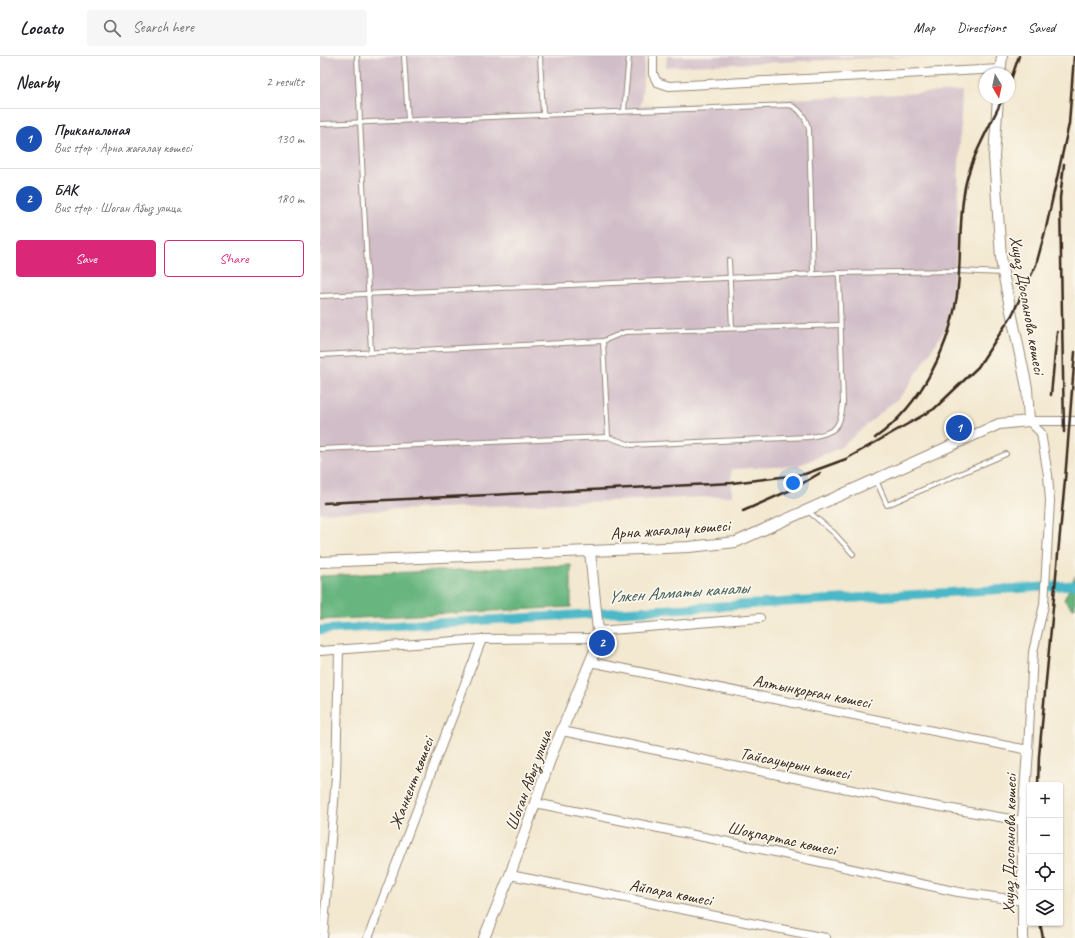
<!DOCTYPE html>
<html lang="en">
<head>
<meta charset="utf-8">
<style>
	:root { --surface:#fff; --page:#f6f6f6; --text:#202124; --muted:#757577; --line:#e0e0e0; --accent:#db2777 }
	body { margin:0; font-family:Caveat,sans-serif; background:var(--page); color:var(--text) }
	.controls { position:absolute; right:12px; bottom:12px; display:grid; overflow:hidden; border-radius:4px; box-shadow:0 1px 3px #0004 }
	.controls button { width:36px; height:36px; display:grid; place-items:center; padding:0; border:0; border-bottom:1px solid var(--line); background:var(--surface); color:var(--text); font:20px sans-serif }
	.compass { position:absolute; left:659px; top:12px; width:36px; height:36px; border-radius:50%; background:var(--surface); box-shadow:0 1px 3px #0004; rotate:171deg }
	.you { position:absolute; left:473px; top:427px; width:14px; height:14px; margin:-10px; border:3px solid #fff; border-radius:50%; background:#1a73e8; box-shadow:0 0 0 6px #1a73e833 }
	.badge { display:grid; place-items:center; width:26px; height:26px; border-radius:50%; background:var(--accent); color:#fff; font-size:13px; font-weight:700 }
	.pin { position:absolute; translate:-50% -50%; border:2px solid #fff; box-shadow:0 1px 4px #0006 }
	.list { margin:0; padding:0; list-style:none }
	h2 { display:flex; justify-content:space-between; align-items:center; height:52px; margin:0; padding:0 16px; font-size:17px }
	h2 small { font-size:13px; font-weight:400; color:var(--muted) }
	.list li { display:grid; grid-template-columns:26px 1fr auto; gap:12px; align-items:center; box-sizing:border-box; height:60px; padding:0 16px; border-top:1px solid var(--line) }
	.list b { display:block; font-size:15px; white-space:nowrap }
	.list p { margin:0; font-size:13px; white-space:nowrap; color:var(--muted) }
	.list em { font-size:13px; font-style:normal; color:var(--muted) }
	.actions { display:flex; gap:8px; padding:12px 16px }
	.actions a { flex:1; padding:9px 0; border:1px solid var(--accent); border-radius:4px; text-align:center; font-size:14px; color:var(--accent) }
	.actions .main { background:var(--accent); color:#fff }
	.icon { flex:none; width:22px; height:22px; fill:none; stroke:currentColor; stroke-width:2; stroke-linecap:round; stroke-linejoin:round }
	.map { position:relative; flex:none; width:755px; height:882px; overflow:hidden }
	header { display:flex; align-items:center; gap:24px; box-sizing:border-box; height:56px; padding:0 20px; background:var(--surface); border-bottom:1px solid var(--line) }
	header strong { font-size:19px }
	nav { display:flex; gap:22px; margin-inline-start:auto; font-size:14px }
	.search { width:280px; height:36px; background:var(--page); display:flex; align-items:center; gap:10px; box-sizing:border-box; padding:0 14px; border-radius:4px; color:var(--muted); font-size:15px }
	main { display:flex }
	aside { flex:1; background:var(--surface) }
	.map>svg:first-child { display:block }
	.industrial { fill:#d1bdc8 }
	.forest { fill:#68b57f; stroke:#52704e }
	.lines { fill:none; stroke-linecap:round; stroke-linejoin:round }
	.canal { stroke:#4cb8c8; stroke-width:9 }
	.service-casing { stroke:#978977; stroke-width:6 }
	.minor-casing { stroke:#978977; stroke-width:10 }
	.tertiary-casing { stroke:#978977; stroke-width:12 }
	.service { stroke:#fff; stroke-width:4 }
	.minor { stroke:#fff; stroke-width:8 }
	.tertiary { stroke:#fff; stroke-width:10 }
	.rail { stroke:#3b2a1e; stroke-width:2.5 }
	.labels { text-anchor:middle; stroke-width:3.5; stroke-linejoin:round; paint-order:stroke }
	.street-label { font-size:17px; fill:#3b2a1e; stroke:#fbf7ec }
	.water-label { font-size:18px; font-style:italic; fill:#415c5a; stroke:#fbf7ec }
</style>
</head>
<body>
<header>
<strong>Locato</strong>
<div class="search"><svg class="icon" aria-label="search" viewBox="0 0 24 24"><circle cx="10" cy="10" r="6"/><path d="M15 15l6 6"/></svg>Search here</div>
<nav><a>Map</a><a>Directions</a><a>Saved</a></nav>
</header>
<main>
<aside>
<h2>Nearby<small>2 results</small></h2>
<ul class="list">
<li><span class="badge" style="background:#1a4fb4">1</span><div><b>Приканальная</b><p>Bus stop · Арна жағалау көшесі</p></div><em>130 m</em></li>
<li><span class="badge" style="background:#1a4fb4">2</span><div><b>БАК</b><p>Bus stop · Шоган Абыз улица</p></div><em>180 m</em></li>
</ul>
<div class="actions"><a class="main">Save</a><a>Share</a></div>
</aside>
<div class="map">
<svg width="755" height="882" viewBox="0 0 755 882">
	<rect width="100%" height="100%" fill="#fbf7ec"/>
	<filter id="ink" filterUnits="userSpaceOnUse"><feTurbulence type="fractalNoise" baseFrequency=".025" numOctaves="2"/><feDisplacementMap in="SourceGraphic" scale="8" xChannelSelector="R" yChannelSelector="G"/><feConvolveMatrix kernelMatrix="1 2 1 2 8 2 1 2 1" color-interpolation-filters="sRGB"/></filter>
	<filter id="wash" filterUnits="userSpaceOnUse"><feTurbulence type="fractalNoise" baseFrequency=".012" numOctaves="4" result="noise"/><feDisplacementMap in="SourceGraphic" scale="16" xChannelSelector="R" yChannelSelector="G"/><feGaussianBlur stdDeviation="0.9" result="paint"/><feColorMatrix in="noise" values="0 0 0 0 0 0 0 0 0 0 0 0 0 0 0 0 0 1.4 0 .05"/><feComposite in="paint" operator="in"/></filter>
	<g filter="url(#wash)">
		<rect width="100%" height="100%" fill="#f3e8d0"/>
		<g class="industrial">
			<path d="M0 0H325L321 50 642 35 635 211 626 272 584 337 521 391 477 410 411 413 412 440 0 457Z"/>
			<path d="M347 0H602L346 11Z"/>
		</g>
		<g class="forest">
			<path d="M251 509V551L0 564V520Z"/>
			<path d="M755 520V552H752L744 544Z"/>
		</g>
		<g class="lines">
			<path class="canal" d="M0 574 755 529"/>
		</g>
	</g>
	<g filter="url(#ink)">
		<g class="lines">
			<defs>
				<g id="service">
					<path d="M37 0 51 296"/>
					<path d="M84 0 88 64"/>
					<path d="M220 0 223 58"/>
					<path d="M304 55 309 0"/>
					<path d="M0 68 470 49C482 54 485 62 489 73L493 218"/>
					<path d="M409 204 412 272"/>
					<path d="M0 240 519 217 638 215 682 217"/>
					<path d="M283 285 288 381"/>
					<path d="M0 299 283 285 305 276 520 269"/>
					<path d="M0 393 288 381 311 389 490 381C515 377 521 372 523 347L519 217"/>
					<path d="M556 424 567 449 686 398"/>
					<path d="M488 455 514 477 533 498"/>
				</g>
				<g id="minor">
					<path d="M333 0V18L337 26 349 30 681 13"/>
					<path d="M709 365H755"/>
					<path d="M278 575 440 562"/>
					<path d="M0 595 162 583 277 582"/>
					<path d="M270 606 708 694 713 596 724 549 730 445 728 419 721 377 709 365"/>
					<path d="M242 675 597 747 703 765"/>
					<path d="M215 747 413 787 638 836 704 845"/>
					<path d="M190 819 506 882"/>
					<path d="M3 882 16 721 19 594"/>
					<path d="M48 882 162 583"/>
				</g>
				<g id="tertiary">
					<path d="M680 18 682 0"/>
					<path d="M0 506 369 491 416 486 679 368 709 365 707 332 683 217 681 201 674 101 678 42"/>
					<path d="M164 882 190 819 232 698 276 592 278 575 270 495"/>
					<path d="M703 882V765L708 694"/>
				</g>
			</defs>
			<use href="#service" class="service-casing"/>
			<use href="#minor" class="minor-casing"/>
			<use href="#tertiary" class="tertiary-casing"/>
			<use href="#service" class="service"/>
			<use href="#minor" class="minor"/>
			<use href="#tertiary" class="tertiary"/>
			<g class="rail">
				<path d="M689 29 699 0"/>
				<path d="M731 339 737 276"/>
				<path d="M744 376 740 142 744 108"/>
				<path d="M555 382C602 349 632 287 638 231 641 200 639 168 644 137 648 106 670 70 683 42"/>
				<path d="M4 447 412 427 485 418 526 403 614 353 658 311 692 259 716 209 726 172 749 68 754 0"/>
				<path d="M423 455 473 433 500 417"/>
				<path d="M718 729 719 700 745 424 755 296"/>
				<path d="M720 867 723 882"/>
			</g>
		</g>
	</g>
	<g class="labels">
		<g class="street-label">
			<text transform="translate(708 249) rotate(80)" y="6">Хиуаз Доспанова көшесі</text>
			<text transform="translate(350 473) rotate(-4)" y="6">Арна жағалау көшесі</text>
			<text transform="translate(492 635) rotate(11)" y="6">Алтынқорған көшесі</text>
			<text transform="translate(475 707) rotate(11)" y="6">Тайсауырын көшесі</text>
			<text transform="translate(208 724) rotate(-70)" y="6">Шоган Абыз улица</text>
			<text transform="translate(91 727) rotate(-69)" y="6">Жанкент көшесі</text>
			<text transform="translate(462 782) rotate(12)" y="6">Шоқпартас көшесі</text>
			<text transform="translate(689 788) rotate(-89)" y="6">Хиуаз Доспанова көшесі</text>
			<text transform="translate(351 836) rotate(11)" y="6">Айпара көшесі</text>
		</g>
		<g class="water-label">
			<text transform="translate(358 536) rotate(-4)" y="6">Үлкен Алматы каналы</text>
		</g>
	</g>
</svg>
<div class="controls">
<button>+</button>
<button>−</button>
<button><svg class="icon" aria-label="locate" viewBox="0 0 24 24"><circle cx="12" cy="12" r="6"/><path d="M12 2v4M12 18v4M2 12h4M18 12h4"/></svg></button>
<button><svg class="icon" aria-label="layers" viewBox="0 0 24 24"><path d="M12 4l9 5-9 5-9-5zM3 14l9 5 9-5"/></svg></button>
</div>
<svg class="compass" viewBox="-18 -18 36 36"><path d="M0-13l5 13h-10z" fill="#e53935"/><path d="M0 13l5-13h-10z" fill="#757577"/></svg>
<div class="you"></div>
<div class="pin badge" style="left:639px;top:372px;background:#1a4fb4">1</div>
<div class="pin badge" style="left:282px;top:587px;background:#1a4fb4">2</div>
</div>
</main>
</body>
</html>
